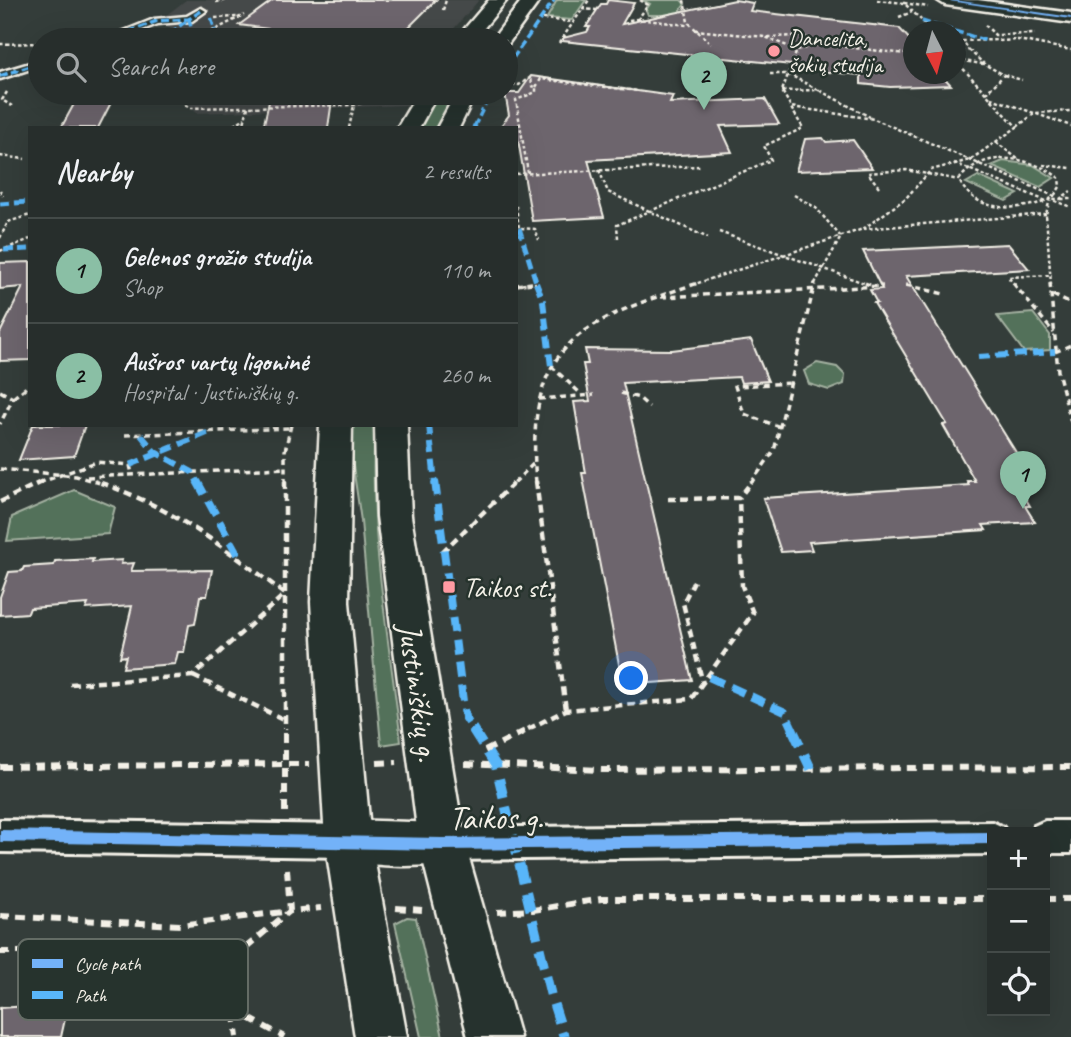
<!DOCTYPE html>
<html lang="en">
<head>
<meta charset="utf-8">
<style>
	:root { --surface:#272e2c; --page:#2f3634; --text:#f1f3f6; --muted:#a4a8a9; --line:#434a48; --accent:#8abfa5 }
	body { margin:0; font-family:Caveat,sans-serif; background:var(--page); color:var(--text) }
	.controls { position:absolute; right:21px; bottom:21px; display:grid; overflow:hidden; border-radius:0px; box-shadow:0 7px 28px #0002 }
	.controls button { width:63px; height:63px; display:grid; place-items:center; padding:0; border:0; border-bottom:2px solid var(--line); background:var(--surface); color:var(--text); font:35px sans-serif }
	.compass { position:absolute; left:903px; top:21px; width:63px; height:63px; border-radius:50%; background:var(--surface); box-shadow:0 7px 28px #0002; rotate:174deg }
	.you { position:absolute; left:632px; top:679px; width:24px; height:24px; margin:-18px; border:5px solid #fff; border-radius:50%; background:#1a73e8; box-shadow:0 0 0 10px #1a73e833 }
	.badge { display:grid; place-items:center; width:46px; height:46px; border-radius:50%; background:var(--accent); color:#111; font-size:23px; font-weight:700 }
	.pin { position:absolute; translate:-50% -58px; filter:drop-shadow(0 2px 4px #0008) }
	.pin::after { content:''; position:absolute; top:37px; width:24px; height:21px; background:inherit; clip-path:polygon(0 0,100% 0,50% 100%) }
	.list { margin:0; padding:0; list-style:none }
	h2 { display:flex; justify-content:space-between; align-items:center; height:91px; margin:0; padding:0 28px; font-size:30px }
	h2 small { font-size:23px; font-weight:400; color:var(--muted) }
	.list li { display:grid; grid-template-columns:46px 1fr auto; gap:21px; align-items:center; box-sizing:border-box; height:105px; padding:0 28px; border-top:2px solid var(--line) }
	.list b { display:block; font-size:26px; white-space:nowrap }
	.list p { margin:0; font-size:23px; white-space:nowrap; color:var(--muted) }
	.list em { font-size:23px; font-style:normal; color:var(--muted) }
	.icon { flex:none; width:38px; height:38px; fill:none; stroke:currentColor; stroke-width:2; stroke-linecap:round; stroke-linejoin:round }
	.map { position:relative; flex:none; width:1071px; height:1037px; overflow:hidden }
	.search { position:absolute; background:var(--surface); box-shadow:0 7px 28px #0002; left:28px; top:28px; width:490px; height:77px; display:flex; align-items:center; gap:18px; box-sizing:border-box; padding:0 24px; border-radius:38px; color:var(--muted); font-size:26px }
	.panel { position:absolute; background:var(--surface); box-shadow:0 7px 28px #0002; left:28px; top:126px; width:490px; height:301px; border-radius:0px }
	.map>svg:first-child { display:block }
	.built { fill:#454949 }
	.green { fill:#53715a; stroke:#a4b1a1; stroke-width:2 }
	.building { fill:#6d656d; stroke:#f4f1e8; stroke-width:2 }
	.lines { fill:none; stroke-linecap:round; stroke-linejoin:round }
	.pedestrian-casing { stroke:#f4f1e8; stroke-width:5 }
	.minor-casing { stroke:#f4f1e8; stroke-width:6 }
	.tertiary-casing { stroke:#f4f1e8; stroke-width:5 }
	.secondary-casing { stroke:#f4f1e8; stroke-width:5 }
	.path-far3 { stroke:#f4f1e8; stroke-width:2.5; stroke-dasharray:3.5 2.5; stroke-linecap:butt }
	.path-far2 { stroke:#f4f1e8; stroke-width:3.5; stroke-dasharray:6 4.5; stroke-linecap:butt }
	.path-far1 { stroke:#f4f1e8; stroke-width:4.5; stroke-dasharray:8 5; stroke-linecap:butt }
	.path { stroke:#f4f1e8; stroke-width:6; stroke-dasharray:10 7; stroke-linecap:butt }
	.pedestrian { fill:#26332d; fill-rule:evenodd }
	.minor { fill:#26332d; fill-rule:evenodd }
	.tertiary { fill:#26332d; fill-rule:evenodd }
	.secondary { fill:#26332d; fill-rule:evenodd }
	.quiet-far4 { stroke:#59b6f9; stroke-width:3.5; stroke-dasharray:8 3.5; stroke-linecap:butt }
	.quiet-far3 { stroke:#59b6f9; stroke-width:5; stroke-dasharray:10 5; stroke-linecap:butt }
	.quiet-far2 { stroke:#59b6f9; stroke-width:6; stroke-dasharray:12 6; stroke-linecap:butt }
	.quiet-far1 { stroke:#59b6f9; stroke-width:8; stroke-dasharray:15 8; stroke-linecap:butt }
	.quiet { stroke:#59b6f9; stroke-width:10; stroke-dasharray:19 10; stroke-linecap:butt }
	.cycleway-casing { stroke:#26332d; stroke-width:4 }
	.cycleway { fill:#73b2f8; fill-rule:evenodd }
	.poi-dot { fill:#ff9aa2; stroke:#26332d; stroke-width:2.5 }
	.labels { text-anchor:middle; stroke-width:5; stroke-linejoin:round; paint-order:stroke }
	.far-poi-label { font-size:23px; fill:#f4f1e8; stroke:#26332d; text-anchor:start }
	.poi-label { font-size:28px; fill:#f4f1e8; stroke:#26332d; text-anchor:start }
	.near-street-label { font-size:33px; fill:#f4f1e8; stroke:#26332d }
	.key { fill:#26332d; stroke:#646c65; stroke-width:2 }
	.key-label { font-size:19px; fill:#f4f1e8 }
</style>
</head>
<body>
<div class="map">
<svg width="1071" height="1037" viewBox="0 0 1071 1037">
	<rect width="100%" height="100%" fill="#343d3a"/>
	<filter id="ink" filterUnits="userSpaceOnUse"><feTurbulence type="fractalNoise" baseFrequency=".0143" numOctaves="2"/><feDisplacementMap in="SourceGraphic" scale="14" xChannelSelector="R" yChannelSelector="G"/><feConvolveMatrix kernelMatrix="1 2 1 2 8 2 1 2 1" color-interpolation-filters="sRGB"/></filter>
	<g filter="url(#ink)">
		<g class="built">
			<path d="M186 0H479L444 40H207L156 23Z"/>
			<path d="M194 93H416L408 105 196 113 190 105Z"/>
		</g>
		<g class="green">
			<path d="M557 0H586L572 20 547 18Z"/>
			<path d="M642 0H681L685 4 677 15H648L646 10 650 4Z"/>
			<path d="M439 93H457L438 128H418Z"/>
			<path d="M1003 161 1033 165 1054 178 1040 187 991 166Z"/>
			<path d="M978 176 1018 194 1006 201 966 183Z"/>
			<path d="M1033 313 1050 335V350L1024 352 997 316Z"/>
			<path d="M817 363 837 367 845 375 844 384 829 390 809 384 804 371Z"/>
			<path d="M347 425H375C368 530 389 638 401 742L381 745 361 521Z"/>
			<path d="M74 490 115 507 108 534 7 541 12 517Z"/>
			<path d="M407 917 416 918 443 1037H421L395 923Z"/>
		</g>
		<g class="building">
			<path d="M273 0H436L396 40H316L321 36 239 25Z"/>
			<path d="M608 0 634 3 622 24 735 0 753 3 750 11 899 28 914 44V74H941L951 85 890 87 861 84V75L819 71 820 68 563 41V38L587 32 590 27H586L601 4H606Z"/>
			<path d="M531 76 673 96 670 103 765 99 779 124 720 126 732 152 588 160 604 217 532 221 516 128 500 127 509 115 505 93H519Z"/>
			<path d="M80 93H116L98 128H61Z"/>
			<path d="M271 93H333L328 128H263Z"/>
			<path d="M823 138 826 142 853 140 872 168 796 171 805 139Z"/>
			<path d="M1008 244 1029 269 906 276 1022 462 1017 463 1022 471H1010L1030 506H1025L1035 522 983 525 986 530 809 542 812 550 781 552 763 498 969 485 967 481H975L943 425 947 424 874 303H877L870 290 882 289 863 251Z"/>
			<path d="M30 262V360L0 361V333L23 287 0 289V263Z"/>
			<path d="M751 340 768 381 741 383 739 377 623 383 692 680 623 685 582 473H586L574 402 590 401 583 364H588L585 349 672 350Z"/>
			<path d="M33 425H85L74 456 19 460Z"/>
			<path d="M93 559 92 562 122 560 121 564 134 563 131 571 212 570 207 596H200L195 624 189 625 184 652H178L175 664 123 668 126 656 120 657 132 606 86 609 88 604 30 608 28 613 0 615V597L9 572 22 571 24 567 54 565 55 561Z"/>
			<path d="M27 1006 25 1014 67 1010 61 1037H0V1008Z"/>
		</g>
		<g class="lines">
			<defs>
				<g id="pedestrian">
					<path d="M201 8 206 11 192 21 158 24 116 40H102L154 19 187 16Z"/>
					<path d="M40 60V66L0 79V72Z"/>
				</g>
				<g id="minor">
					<path d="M0 820 348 825 359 830 364 841 359 852 348 857 0 852Z"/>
					<path d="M1045 821H1071V853H1045V832H1031L1034 826Z"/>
					<path d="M992 822 1003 827 1006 832H992V854L442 860 431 855 426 844 431 833 442 828Z"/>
				</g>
				<g id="tertiary">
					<path d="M937 0H978L1071 13V23L945 5Z"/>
					<path d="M348 820 442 823 457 829 463 844 457 859C430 870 360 867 333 856L327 841 333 826Z"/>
				</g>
				<g id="secondary">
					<path d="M489 0H507L474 40H455Z"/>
					<path d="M522 0H540L508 44 506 40H492Z"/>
					<path d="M418 93H438L419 128H397Z"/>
					<path d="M456 93H476L459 128H437Z"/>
					<path d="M320 425H352L349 602 371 841 407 1037H355L325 841 311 602Z"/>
					<path d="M375 425H407L411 516 465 844 520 1037H468L419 844 377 516Z"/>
				</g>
			</defs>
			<use href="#pedestrian" class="pedestrian-casing"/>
			<use href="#minor" class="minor-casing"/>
			<use href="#tertiary" class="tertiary-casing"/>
			<use href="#secondary" class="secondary-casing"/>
			<g class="path-far3">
				<path d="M640 0 648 5 638 19 687 25"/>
				<path d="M684 0 688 22 711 44"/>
				<path d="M877 0 904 3 933 32"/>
				<path d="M216 2 228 0"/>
				<path d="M904 3 928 7"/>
				<path d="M582 9 597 10"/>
				<path d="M443 10 446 0"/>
				<path d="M899 17 912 12"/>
				<path d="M215 18 238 17"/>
				<path d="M543 19 573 22"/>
				<path d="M629 20 638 19"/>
				<path d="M985 25 995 35 1035 34"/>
				<path d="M695 30 765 37 797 50 782 91 791 107 874 119 1054 196 1050 199 1071 207"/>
				<path d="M768 37 802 36 820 43"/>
				<path d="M195 40 244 15"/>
				<path d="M999 41 1018 40 1071 50"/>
				<path d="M559 43 589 0"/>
				<path d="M0 44 40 43"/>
				<path d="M797 50 821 44 914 55"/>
				<path d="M969 50 984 64 1004 75 986 93"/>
				<path d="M956 55 969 50 963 41 999 40"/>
				<path d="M956 60 983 64"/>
				<path d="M770 74H788L870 117"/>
				<path d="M1004 75 1022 80"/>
				<path d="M506 83 519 85 531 77 532 86 536 87V92L516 100 528 173"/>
				<path d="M536 87 541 79 638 91"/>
				<path d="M782 91 820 90"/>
				<path d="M7 92 2 100 12 106"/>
				<path d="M190 93 186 105 189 108 354 105 399 95"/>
				<path d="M991 98 1071 126"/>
				<path d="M1017 127 1035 113 1071 111"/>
				<path d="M229 128 245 118"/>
				<path d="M243 128 248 107"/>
				<path d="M349 128 354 105 363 96"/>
				<path d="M996 142 1019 160"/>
				<path d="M0 156 25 159"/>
				<path d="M954 163 1046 201"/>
				<path d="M1043 165 1071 168"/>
				<path d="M599 170 608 192 708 238"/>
				<path d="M516 174 700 166"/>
				<path d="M879 187 868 173 906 170 959 180"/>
				<path d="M0 190 3 196"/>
				<path d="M794 195 816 208 841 237 814 285"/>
				<path d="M1061 199H1071"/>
				<path d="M1044 202C1014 211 974 212 959 180 982 148 1031 156 1059 178L1060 187 1054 196"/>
				<path d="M516 206 519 228 535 229 539 240"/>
				<path d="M863 229 906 198 931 170 970 160 1017 127 956 61"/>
				<path d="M719 232 870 285"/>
				<path d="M0 238 8 222 30 215"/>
				<path d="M618 238 617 225 771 160 764 146 803 128 791 108"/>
				<path d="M0 251 30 239"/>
				<path d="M516 285 536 283"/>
				<path d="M692 285 863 229 1046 214"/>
				<path d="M1015 285 1008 277 1052 275"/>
				<path d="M1051 285 1046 214 1050 199H1060L1071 191"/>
			</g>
			<g class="path-far2">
				<path d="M865 283 870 285"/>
				<path d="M1013 283 1054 333"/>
				<path d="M1050 283 1058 371 1071 422"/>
				<path d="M516 285 532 283"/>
				<path d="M906 285 944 294"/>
				<path d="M1053 295 1071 304"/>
				<path d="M661 297 883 286"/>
				<path d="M1055 352 1071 345"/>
				<path d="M551 366 581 394"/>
				<path d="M0 391 13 398 0 424"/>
				<path d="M621 393 639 398 649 407"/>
				<path d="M13 398 30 384"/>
				<path d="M539 399 594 395"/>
				<path d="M780 427 744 414 735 386 792 383"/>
				<path d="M125 435 290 428"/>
				<path d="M0 469 76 476 100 483"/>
				<path d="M87 477 285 468"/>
				<path d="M39 483 96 462 130 465 132 474"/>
				<path d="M285 483V451L291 425"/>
				<path d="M514 483 534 463"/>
				<path d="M536 483C525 343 579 322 698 283"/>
				<path d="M751 483 774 451 815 283"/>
			</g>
			<g class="path-far1">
				<path d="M285 481V729"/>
				<path d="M536 481 566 710"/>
				<path d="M668 499 739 498 752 481"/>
				<path d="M0 502 43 481"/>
				<path d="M442 552 516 481"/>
				<path d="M694 581 683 603 703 684"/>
				<path d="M193 676 285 720"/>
				<path d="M70 684 193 676 285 594C226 548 167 504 95 481"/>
				<path d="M528 729 566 710 691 699 753 613 742 586 739 498"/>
			</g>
			<g class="path">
				<path d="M485 751 531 728"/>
				<path d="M377 763 397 762"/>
				<path d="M465 764 602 770 1071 767"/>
				<path d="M0 767 285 764V728"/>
				<path d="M285 812V764H309"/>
				<path d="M287 869 290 911 321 908"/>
				<path d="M1045 899H1071"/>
				<path d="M396 908 422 910"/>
				<path d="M497 912 533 910 601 899H992"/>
				<path d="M0 916 180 925 290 911"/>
				<path d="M0 952H117L208 979 233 1009 237 1037"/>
				<path d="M217 989 239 953 290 911"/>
				<path d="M234 1010 284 1037"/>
			</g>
			<use href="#pedestrian" class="pedestrian"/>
			<use href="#minor" class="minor"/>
			<use href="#tertiary" class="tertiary"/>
			<use href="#secondary" class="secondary"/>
			<g class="quiet-far4">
				<path d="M211 18 215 30"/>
				<path d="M922 21 987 41"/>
				<path d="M107 40 157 21 189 19 201 11"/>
				<path d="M161 40 189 19 194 40"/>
				<path d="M506 68 554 0"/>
				<path d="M0 76 40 63"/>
				<path d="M474 127 491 93"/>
			</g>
			<g class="quiet-far3">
				<path d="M474 128 475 125"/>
				<path d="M0 204 30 202"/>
				<path d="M519 228 537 285"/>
				<path d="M4 250 30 249"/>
			</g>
			<g class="quiet-far2">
				<path d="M536 283 543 301 551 366"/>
				<path d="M978 357 1055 352"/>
				<path d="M429 425 435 483"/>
				<path d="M141 435 155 452 192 472 198 483"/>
				<path d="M130 465 212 431"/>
			</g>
			<g class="quiet-far1">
				<path d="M197 481 239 557"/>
				<path d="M435 481 465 717 473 729"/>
				<path d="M709 677 785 712 793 729"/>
			</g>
			<g class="quiet">
				<path d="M472 728 496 766 551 996 564 1037"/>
				<path d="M792 728 811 769"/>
			</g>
			<defs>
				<g id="cycleway">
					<path d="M943 0H954L1071 17V19Z"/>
					<path d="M0 830 442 838 992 832V844L442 850 0 842Z"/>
				</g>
			</defs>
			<use href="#cycleway" class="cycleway-casing"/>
			<use href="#cycleway" class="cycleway"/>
		</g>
	</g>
	<g class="poi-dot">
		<circle cx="774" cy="51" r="7"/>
		<rect x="442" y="580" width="14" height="14" rx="3.5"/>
	</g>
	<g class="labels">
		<g class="far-poi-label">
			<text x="788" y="46">Dancelita,<tspan x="788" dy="26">šokių studija</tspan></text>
		</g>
		<g class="poi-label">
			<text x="463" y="597">Taikos st.</text>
		</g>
		<g class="near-street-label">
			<text transform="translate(420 692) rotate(82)" y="12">Justiniškių g.</text>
			<text x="496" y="829">Taikos g.</text>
		</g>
	</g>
	<rect x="18" y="939" width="230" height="81" rx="10" class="key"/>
	<rect x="32" y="959" width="31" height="9" fill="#73b2f8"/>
	<rect x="32" y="991" width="31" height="8" fill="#59b6f9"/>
	<g class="key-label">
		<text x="75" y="970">Cycle path</text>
		<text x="75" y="1002">Path</text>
	</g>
</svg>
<div class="controls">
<button>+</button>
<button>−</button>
<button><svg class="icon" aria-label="locate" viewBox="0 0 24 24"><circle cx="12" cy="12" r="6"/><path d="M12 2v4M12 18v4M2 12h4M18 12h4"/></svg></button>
</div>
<svg class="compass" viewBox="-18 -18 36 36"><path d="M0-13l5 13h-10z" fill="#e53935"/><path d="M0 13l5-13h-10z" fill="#a4a8a9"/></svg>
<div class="you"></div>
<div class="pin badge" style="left:1023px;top:509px">1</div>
<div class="pin badge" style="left:704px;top:110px">2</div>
<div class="search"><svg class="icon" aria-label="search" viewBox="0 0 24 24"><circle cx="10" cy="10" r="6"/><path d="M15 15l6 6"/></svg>Search here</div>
<section class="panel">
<h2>Nearby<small>2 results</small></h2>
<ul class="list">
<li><span class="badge">1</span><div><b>Gelenos grožio studija</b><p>Shop</p></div><em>110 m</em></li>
<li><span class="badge">2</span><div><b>Aušros vartų ligoninė</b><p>Hospital · Justiniškių g.</p></div><em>260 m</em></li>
</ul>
</section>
</div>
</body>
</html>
